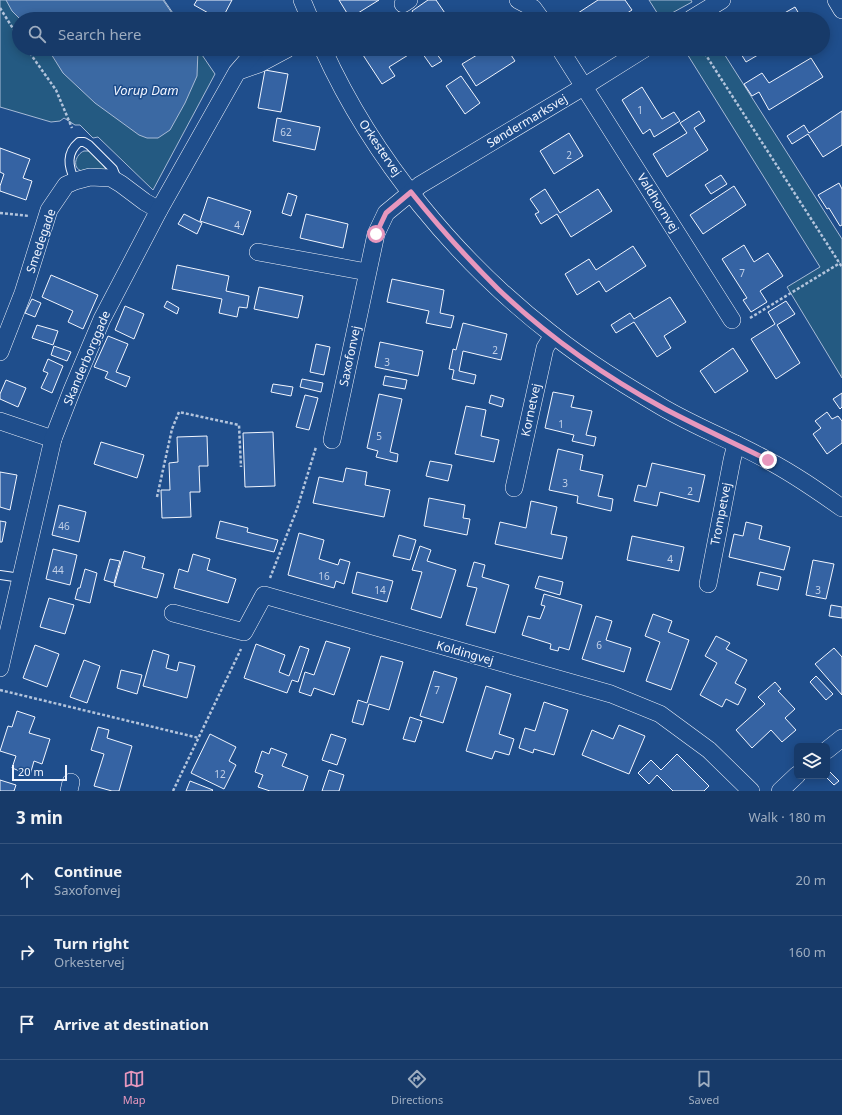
<!DOCTYPE html>
<html lang="en">
<head>
<meta charset="utf-8">
<style>
	:root { --surface:#173a69; --page:#20416f; --text:#f1f3f6; --muted:#9eadc0; --line:#36547d; --accent:#e797bd }
	body { margin:0; font-family:"Noto Sans",sans-serif; background:var(--page); color:var(--text) }
	.controls { position:absolute; right:12px; bottom:12px; display:grid; overflow:hidden; border-radius:6px; box-shadow:0 2px 10px #0003 }
	.controls button { width:36px; height:36px; display:grid; place-items:center; padding:0; border:0; border-bottom:1px solid var(--line); background:var(--surface); color:var(--text); font:20px sans-serif }
	.scale { position:absolute; left:12px; bottom:10px; width:55px; box-sizing:border-box; padding-left:4px; border:2px solid #f2f6ff; border-top:0; font-size:11px; line-height:14px; white-space:nowrap; color:#f2f6ff; -webkit-text-stroke:3px #1f4e8c; paint-order:stroke }
	.stop { position:absolute; width:12px; height:12px; margin:-9px; border:3px solid #e797bd; border-radius:50%; background:#fff }
	.stop.end { background:#e797bd; border-color:#fff; box-shadow:0 1px 4px #0008 }
	.list { margin:0; padding:0; list-style:none }
	h2 { display:flex; justify-content:space-between; align-items:center; height:52px; margin:0; padding:0 16px; font-size:17px }
	h2 small { font-size:13px; font-weight:400; color:var(--muted) }
	.list li { display:grid; grid-template-columns:26px 1fr auto; gap:12px; align-items:center; box-sizing:border-box; height:72px; padding:0 16px; border-top:1px solid var(--line) }
	.list b { display:block; font-size:15px; white-space:nowrap }
	.list p { margin:0; font-size:13px; white-space:nowrap; color:var(--muted) }
	.list em { font-size:13px; font-style:normal; color:var(--muted) }
	.icon { flex:none; width:22px; height:22px; fill:none; stroke:currentColor; stroke-width:2; stroke-linecap:round; stroke-linejoin:round }
	.map { position:relative; flex:none; width:842px; height:791px; overflow:hidden }
	.search { position:absolute; background:var(--surface); box-shadow:0 2px 10px #0003; left:12px; right:12px; top:12px; height:44px; display:flex; align-items:center; gap:10px; box-sizing:border-box; padding:0 14px; border-radius:22px; color:var(--muted); font-size:15px }
	.sheet { height:268px; background:var(--surface) }
	nav { display:flex; justify-content:space-around; align-items:center; box-sizing:border-box; height:56px; border-top:1px solid var(--line); background:var(--surface); font-size:11px; color:var(--muted) }
	nav a { display:grid; justify-items:center; gap:2px }
	nav .on { color:var(--accent) }
	.map>svg:first-child { display:block }
	.green { fill:#245a82; stroke:#a8bbd7 }
	.water { fill:#3b69a3; stroke:#a8bbd7 }
	.building { fill:#3563a3; stroke:#f2f6ff }
	.lines { fill:none; stroke-linecap:round; stroke-linejoin:round }
	.lane-casing { stroke:#f2f6ff; stroke-width:10 }
	.street-casing { stroke:#f2f6ff; stroke-width:18 }
	.path { stroke:#b3c4dc; stroke-width:2.5; stroke-dasharray:3 2; stroke-linecap:butt }
	.lane { stroke:#1f4e8c; stroke-width:8 }
	.street { stroke:#1f4e8c; stroke-width:17 }
	.route { stroke:#e797bd; stroke-width:5 }
	.labels { text-anchor:middle; stroke-width:3; stroke-linejoin:round; paint-order:stroke }
	.number-label { font-size:10px; fill:#c3d1e8 }
	.street-label { font-size:12px; fill:#f2f6ff; stroke:#1f4e8c }
	.water-label { font-size:13px; font-style:italic; fill:#f2f6ff; stroke:#1f4e8c }
</style>
</head>
<body>
<div class="map">
<svg width="842" height="791" viewBox="0 0 842 791">
	<rect width="100%" height="100%" fill="#1f4e8c"/>
	<g class="green">
		<path d="M0 0H164L177 19H19V49H198L215 74 153 190 98 137 93 138 80 125H75L64 118 60 121 51 122 0 107Z"/>
		<path d="M649 0H691L692 2 661 19Z"/>
		<path d="M684 49H721L842 239V378L787 287 820 267Z"/>
		<path d="M84 151H89L99 160 106 169V171C99 171 89 173 82 171 71 168 76 154 84 151Z"/>
	</g>
	<g class="water">
		<path d="M6 0H163L176 19H20L12 11Z"/>
		<path d="M48 49H198L197 76 185 103 170 130 158 138H147L139 135 95 103 63 73Z"/>
	</g>
	<g class="building">
		<path d="M197 0H232L222 19H219L194 5Z"/>
		<path d="M339 0H379L350 18Z"/>
		<path d="M428 0H436L449 19H417L412 11Z"/>
		<path d="M598 0H625L632 10 618 19H578L575 15Z"/>
		<path d="M795 7 802 19H774Z"/>
		<path d="M373 49H411L413 52 389 67 395 76 382 84 363 55Z"/>
		<path d="M421 49H433L442 61 432 67 420 50Z"/>
		<path d="M487 49H507L515 61 476 86 462 64Z"/>
		<path d="M738 49H768L746 62Z"/>
		<path d="M811 58 823 77 769 110 759 92 752 96 744 84 762 73 769 83Z"/>
		<path d="M265 70 288 74 281 112 258 108Z"/>
		<path d="M461 76 480 103 465 114 446 86Z"/>
		<path d="M642 87 662 119 674 112 680 121 654 137 650 129 643 134 622 100Z"/>
		<path d="M699 111 705 121 694 128 708 150 667 177 653 154 687 133 680 123Z"/>
		<path d="M842 111V145L823 157 808 134 792 144 787 136 804 125 809 133Z"/>
		<path d="M277 118 320 127 315 150 273 141Z"/>
		<path d="M569 133 583 156 554 174 540 151Z"/>
		<path d="M0 148 30 159 23 178 32 181 26 200 0 191V186L4 174 0 172Z"/>
		<path d="M721 175 727 184 711 194 705 185Z"/>
		<path d="M839 183 842 189V225L840 226 829 208 827 209 818 195Z"/>
		<path d="M734 186 746 205 703 234 690 215Z"/>
		<path d="M545 189 560 213 598 189 612 211 571 237 557 214 541 224 535 214 539 212 530 199Z"/>
		<path d="M288 193 297 196 291 216 282 213Z"/>
		<path d="M208 197 251 211 243 235 200 221Z"/>
		<path d="M184 214 202 223 197 234 178 224Z"/>
		<path d="M306 214 348 224 343 248 300 238Z"/>
		<path d="M744 245 754 262 768 253 783 276 760 291 767 302 751 312 743 300 747 298 722 259Z"/>
		<path d="M633 246 646 266 606 292 599 281 577 295 565 274 589 259 596 270Z"/>
		<path d="M177 265 229 276 226 291 249 296 247 308 239 307 237 317 219 313 222 299 172 289Z"/>
		<path d="M51 275 98 295 83 329 68 322 73 311 42 297Z"/>
		<path d="M392 279 444 290 440 313 454 316 451 328 426 323 429 311 387 302Z"/>
		<path d="M259 287 303 296 298 318 254 309Z"/>
		<path d="M670 297 686 322 664 336 671 348 657 357 634 322 616 333 611 325 630 313 634 319Z"/>
		<path d="M32 299 41 303 35 317 25 313Z"/>
		<path d="M167 301 179 308 177 314 164 307Z"/>
		<path d="M786 301 795 314 777 325 800 363 776 379 751 339 775 324 768 312Z"/>
		<path d="M125 306 144 314 134 339 115 330Z"/>
		<path d="M463 323 507 334 501 360 463 351 459 371 476 375 474 384 452 379 454 370 449 369 453 349 456 350Z"/>
		<path d="M37 325 58 331 53 345 32 338Z"/>
		<path d="M108 336 128 344 116 372 130 377 126 387 105 378 108 372 94 367Z"/>
		<path d="M380 342 423 351 418 376 375 367Z"/>
		<path d="M316 344 330 347 324 375 310 372Z"/>
		<path d="M54 346 71 352 67 361 51 355Z"/>
		<path d="M733 348 748 371 715 393 700 371Z"/>
		<path d="M48 359 63 366 52 393 41 388 48 373 43 371Z"/>
		<path d="M385 376 407 380 405 389 383 385Z"/>
		<path d="M302 379 323 383 321 392 300 387Z"/>
		<path d="M6 380 26 388 18 407 0 399V394Z"/>
		<path d="M273 384 293 387 291 396 271 392Z"/>
		<path d="M553 392 574 396 571 407 592 411 586 435 596 437 594 446 572 441 574 435 545 428Z"/>
		<path d="M842 393V407L840 409 833 399Z"/>
		<path d="M379 394 402 399 390 452 398 454 397 462 376 457 378 451 367 448Z"/>
		<path d="M305 395 318 398 309 430 296 427Z"/>
		<path d="M491 395 504 399 502 407 489 403Z"/>
		<path d="M466 406 486 410 481 436 499 440 494 462 455 454Z"/>
		<path d="M827 412 832 419 838 416 842 421V443L827 454 813 434 821 428 815 421Z"/>
		<path d="M273 432 275 486 245 487 243 433Z"/>
		<path d="M207 436 208 466H199L200 492H190L191 517 162 518 161 490H170L169 463 178 462 177 437Z"/>
		<path d="M101 442 144 455 137 478 94 464Z"/>
		<path d="M558 449 583 455 580 470 603 475 598 496 613 499 611 511 577 503 578 496 549 490Z"/>
		<path d="M430 461 452 465 448 481 426 476Z"/>
		<path d="M652 463 705 475 699 502 660 492 657 506 634 501 638 485 646 487Z"/>
		<path d="M346 468 367 472 365 485 390 490 384 517 313 503 319 477 343 482Z"/>
		<path d="M0 472 17 475 10 510 0 507Z"/>
		<path d="M429 498 465 505 463 518 470 519 467 535 424 526Z"/>
		<path d="M531 501 557 507 551 534 567 537 562 559 495 544 500 522 526 528Z"/>
		<path d="M59 505 86 512 79 542 52 535Z"/>
		<path d="M0 521 6 522 2 542H0Z"/>
		<path d="M220 521 248 528 247 532 278 540 274 552 216 538Z"/>
		<path d="M746 522 762 526 759 539 790 547 784 570 729 557 734 534 743 536Z"/>
		<path d="M299 533 324 540 319 559 338 565 340 559 350 562 344 584 336 581 334 588 288 575Z"/>
		<path d="M399 535 416 540 410 560 393 556Z"/>
		<path d="M632 536 684 547 679 571 627 560Z"/>
		<path d="M420 546 431 550 427 561 456 570 441 618 411 609 422 572 412 570Z"/>
		<path d="M53 549 77 555 70 585 46 579Z"/>
		<path d="M124 551 145 557 142 568 164 574 157 598 114 586Z"/>
		<path d="M193 554 210 559 207 570 236 579 228 603 174 588 179 569 188 572Z"/>
		<path d="M110 559 120 561 114 583 104 580Z"/>
		<path d="M813 560 834 564 826 599 806 595Z"/>
		<path d="M474 562 485 565 482 577 509 585 495 633 466 625 477 588 467 586Z"/>
		<path d="M85 569 97 573 90 603 75 599 78 588H80Z"/>
		<path d="M357 572 393 581 387 602 352 593Z"/>
		<path d="M760 572 781 577 778 590 757 585Z"/>
		<path d="M539 576 563 582 560 595 535 588Z"/>
		<path d="M544 594 582 605 569 650 559 647 558 651 550 649 551 644 522 635 528 616 540 619 545 606 541 605Z"/>
		<path d="M49 598 74 605 65 634 40 627Z"/>
		<path d="M831 605 842 607V618L829 616Z"/>
		<path d="M653 614 672 621 668 632 689 640 671 690 646 681 660 642 645 636Z"/>
		<path d="M596 616 612 621 606 640 631 648 624 672 582 659Z"/>
		<path d="M716 636 730 643 726 649 747 660 735 683 746 689 738 705 726 699 722 707 700 695 717 663 705 656Z"/>
		<path d="M326 641 350 648 334 695 314 688 311 696 299 692 305 672 314 675Z"/>
		<path d="M256 644 285 655 279 672 289 676 300 646 309 649 298 682 292 680 287 693 244 678Z"/>
		<path d="M35 645 59 654 47 687 23 678Z"/>
		<path d="M834 648 842 657V695L815 664Z"/>
		<path d="M153 650 169 655 166 668 177 671 179 662 195 666 187 698 143 686Z"/>
		<path d="M381 656 403 662 389 710 369 704 363 725 352 722 358 700 367 703Z"/>
		<path d="M84 660 100 666 87 703 70 697Z"/>
		<path d="M121 670 142 675 137 694 117 688Z"/>
		<path d="M434 671 457 678 443 723 420 716Z"/>
		<path d="M816 676 833 694 826 700 810 682Z"/>
		<path d="M775 682 781 689 778 691 795 709 785 718 796 730 782 742 771 730 752 748 736 730 765 704 758 697Z"/>
		<path d="M486 686 511 694 499 734 514 739 509 755 495 751 492 759 466 751Z"/>
		<path d="M544 702 568 710 554 755 534 749 533 753 519 748 525 728 535 731Z"/>
		<path d="M17 711 35 717 29 733 50 739 42 764 34 761 30 775 12 768 16 756 0 751 8 726 12 727Z"/>
		<path d="M410 717 422 721 415 742 403 739Z"/>
		<path d="M619 725 645 736 629 774 582 755 592 730 613 739Z"/>
		<path d="M98 727 109 730 107 738 132 746 119 791H112L94 786 104 754 91 750Z"/>
		<path d="M210 734 236 747 229 761 236 765 224 789 191 773Z"/>
		<path d="M331 734 346 739 337 765 322 760Z"/>
		<path d="M271 748 287 754 282 766 308 776 303 791H270L258 787 263 775 255 772 262 751 269 754Z"/>
		<path d="M677 754 709 786 704 791H673L657 775 649 784 638 773 651 760 661 770Z"/>
		<path d="M329 770 344 775 339 791H322Z"/>
		<path d="M830 772 839 781 834 785 825 776H827Z"/>
		<path d="M0 780 16 785 14 791H0Z"/>
		<path d="M190 781 213 790 212 791H186Z"/>
	</g>
	<g class="lines">
		<defs>
			<g id="lane">
				<path d="M75 181C68 166 66 153 79 142H84L89 145 113 169 115 174 114 179"/>
				<path d="M0 575 21 578"/>
			</g>
			<g id="street">
				<path d="M302 0 310 19"/>
				<path d="M518 0 533 8 541 19"/>
				<path d="M836 0 842 10"/>
				<path d="M403 4 409 0"/>
				<path d="M691 19 722 0"/>
				<path d="M323 49C373 159 457 261 553 335 587 362 625 385 662 407 696 427 733 441 767 460 794 474 818 491 842 508"/>
				<path d="M560 49 732 320"/>
				<path d="M239 71 259 64 287 49"/>
				<path d="M258 252 367 272"/>
				<path d="M0 352 23 293 49 210 66 185 75 181 90 177 111 178 121 184 145 202 159 210"/>
				<path d="M0 421 53 439"/>
				<path d="M332 440 376 234 386 213 420 185 585 86 644 49"/>
				<path d="M514 488 545 348 553 335"/>
				<path d="M708 584 732 460 736 444"/>
				<path d="M173 613 244 632 264 595 611 694 660 714 709 750 751 791"/>
				<path d="M0 668 53 439 72 390 102 319 159 210 237 72 257 49"/>
				<path d="M827 750 842 738"/>
				<path d="M69 791 71 782"/>
				<path d="M780 791 797 775"/>
			</g>
		</defs>
		<use href="#lane" class="lane-casing"/>
		<use href="#street" class="street-casing"/>
		<g class="path">
			<path d="M0 8 19 38"/>
			<path d="M27 49 56 90 72 128"/>
			<path d="M702 49 842 267"/>
			<path d="M0 213 29 216"/>
			<path d="M750 318 840 263"/>
			<path d="M157 497 172 429 179 412 239 425 241 467"/>
			<path d="M270 578 297 509 316 447"/>
			<path d="M0 690 199 738"/>
			<path d="M173 791 241 649"/>
		</g>
		<use href="#lane" class="lane"/>
		<use href="#street" class="street"/>
	</g>
	<g class="lines">
		<path class="route" d="M376 234 386 213 411 192C438 226 467 258 498 289 546 335 606 377 665 409 699 427 734 443 768 460"/>
	</g>
	<g class="labels">
		<g class="number-label">
			<text x="640" y="114">1</text>
			<text x="286" y="136">62</text>
			<text x="569" y="159">2</text>
			<text x="237" y="229">4</text>
			<text x="742" y="277">7</text>
			<text x="495" y="354">2</text>
			<text x="387" y="366">3</text>
			<text x="561" y="428">1</text>
			<text x="379" y="440">5</text>
			<text x="565" y="487">3</text>
			<text x="690" y="495">2</text>
			<text x="64" y="530">46</text>
			<text x="670" y="563">4</text>
			<text x="58" y="574">44</text>
			<text x="324" y="580">16</text>
			<text x="380" y="594">14</text>
			<text x="818" y="594">3</text>
			<text x="599" y="649">6</text>
			<text x="437" y="694">7</text>
			<text x="220" y="778">12</text>
		</g>
		<g class="street-label">
			<text transform="translate(527 121) rotate(-31)" y="4">Søndermarksvej</text>
			<text transform="translate(380 148) rotate(56)" y="4">Orkestervej</text>
			<text transform="translate(658 203) rotate(58)" y="4">Valdhornvej</text>
			<text transform="translate(41 241) rotate(-71)" y="4">Smedegade</text>
			<text transform="translate(350 356) rotate(-78)" y="4">Saxofonvej</text>
			<text transform="translate(87 358) rotate(-67)" y="4">Skanderborggade</text>
			<text transform="translate(531 410) rotate(-78)" y="4">Kornetvej</text>
			<text transform="translate(721 514) rotate(-79)" y="4">Trompetvej</text>
			<text transform="translate(465 653) rotate(16)" y="4">Koldingvej</text>
		</g>
		<g class="water-label">
			<text x="146" y="95">Vorup Dam</text>
		</g>
	</g>
</svg>
<div class="controls">
<button><svg class="icon" aria-label="layers" viewBox="0 0 24 24"><path d="M12 4l9 5-9 5-9-5zM3 14l9 5 9-5"/></svg></button>
</div>
<div class="scale">20 m</div>
<div class="stop" style="left:376px;top:234px"></div>
<div class="stop end" style="left:768px;top:460px"></div>
<div class="search"><svg class="icon" aria-label="search" viewBox="0 0 24 24"><circle cx="10" cy="10" r="6"/><path d="M15 15l6 6"/></svg>Search here</div>
</div>
<section class="sheet">
<h2>3 min<small>Walk · 180 m</small></h2>
<ul class="list">
<li><svg class="icon" aria-label="ahead" viewBox="0 0 24 24"><path d="M12 20V5M6 11l6-6 6 6"/></svg><div><b>Continue</b><p>Saxofonvej</p></div><em>20 m</em></li>
<li><svg class="icon" aria-label="right" viewBox="0 0 24 24"><path d="M7 20v-9h11M14 6l5 5-5 5"/></svg><div><b>Turn right</b><p>Orkestervej</p></div><em>160 m</em></li>
<li><svg class="icon" aria-label="arrive" viewBox="0 0 24 24"><path d="M6 21V4h12l-3 4 3 4H6"/></svg><div><b>Arrive at destination</b></div></li>
</ul>
</section>
<nav>
<a class="on"><svg class="icon" aria-label="map" viewBox="0 0 24 24"><path d="M3 6l6-2 6 2 6-2v14l-6 2-6-2-6 2zM9 4v14M15 6v14"/></svg>Map</a>
<a><svg class="icon" aria-label="directions" viewBox="0 0 24 24"><path d="M12 3l9 9-9 9-9-9zM9 14v-3h6M13 9l2 2-2 2"/></svg>Directions</a>
<a><svg class="icon" aria-label="saved" viewBox="0 0 24 24"><path d="M7 4h10v16l-5-4-5 4z"/></svg>Saved</a>
</nav>
</body>
</html>
